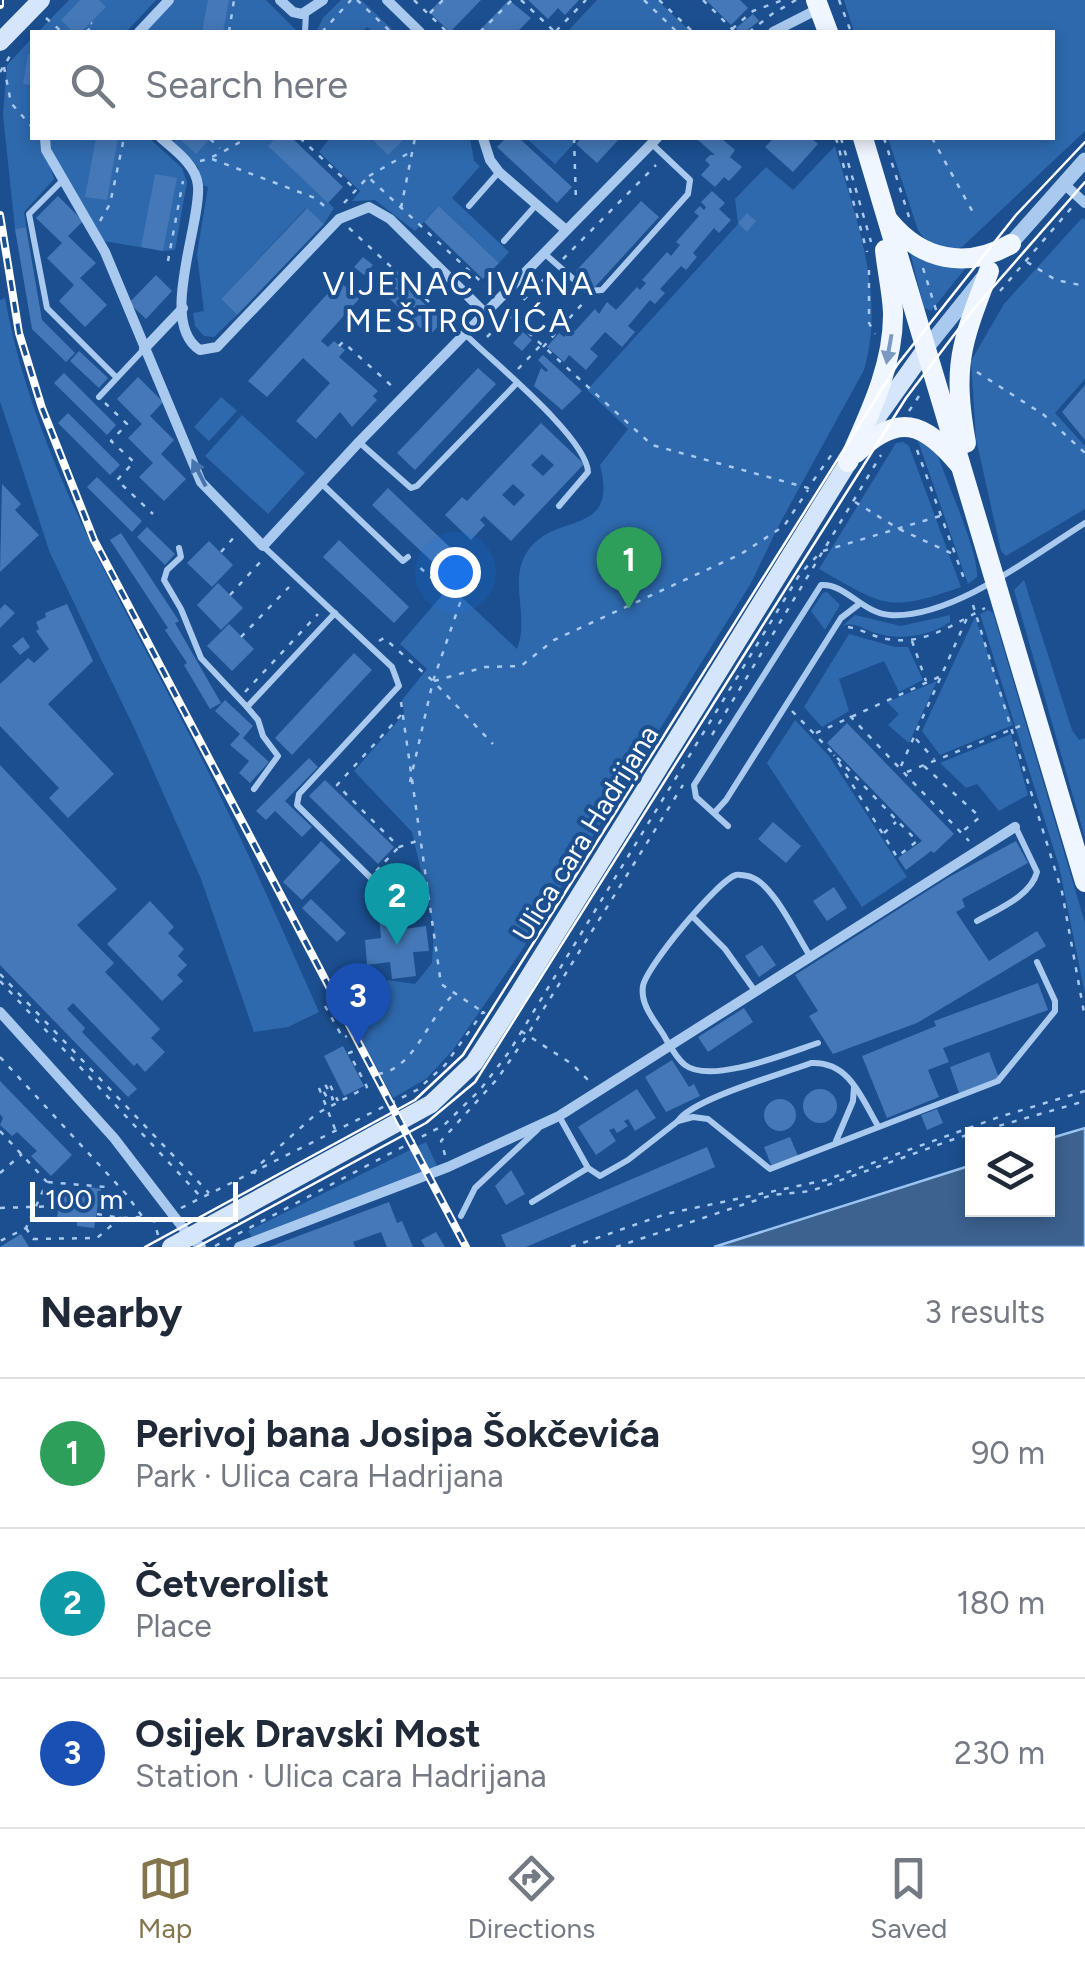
<!DOCTYPE html>
<html lang="en">
<head>
<meta charset="utf-8">
<style>
	:root { --surface:#fff; --page:#f2f2f3; --text:#1f2937; --muted:#747a83; --line:#e0e1e3; --accent:#84754c }
	body { margin:0; font-family:Figtree,sans-serif; background:var(--page); color:var(--text) }
	.controls { position:absolute; right:30px; bottom:30px; display:grid; overflow:hidden; border-radius:0px; box-shadow:0 5px 15px #0003 }
	.controls button { width:90px; height:90px; display:grid; place-items:center; padding:0; border:0; border-bottom:2px solid var(--line); background:var(--surface); color:var(--text); font:50px sans-serif }
	.scale { position:absolute; left:30px; bottom:25px; width:208px; box-sizing:border-box; padding-left:10px; border:5px solid #fff; border-top:0; font-size:28px; line-height:35px; white-space:nowrap; color:#fff; -webkit-text-stroke:8px #1b4f8f; paint-order:stroke }
	.you { position:absolute; left:455px; top:572px; width:35px; height:35px; margin:-25px; border:8px solid #fff; border-radius:50%; background:#1a73e8; box-shadow:0 0 0 15px #1a73e833 }
	.badge { display:grid; place-items:center; width:65px; height:65px; border-radius:50%; background:var(--accent); color:#fff; font-size:32px; font-weight:700 }
	.pin { position:absolute; translate:-50% -82px; filter:drop-shadow(0 2px 5px #0008) }
	.pin::after { content:''; position:absolute; top:52px; width:35px; height:30px; background:inherit; clip-path:polygon(0 0,100% 0,50% 100%) }
	.list { margin:0; padding:0; list-style:none }
	h2 { display:flex; justify-content:space-between; align-items:center; height:130px; margin:0; padding:0 40px; font-size:42px }
	h2 small { font-size:32px; font-weight:400; color:var(--muted) }
	.list li { display:grid; grid-template-columns:65px 1fr auto; gap:30px; align-items:center; box-sizing:border-box; height:150px; padding:0 40px; border-top:2px solid var(--line) }
	.list b { display:block; font-size:38px; white-space:nowrap }
	.list p { margin:0; font-size:32px; white-space:nowrap; color:var(--muted) }
	.list em { font-size:32px; font-style:normal; color:var(--muted) }
	.icon { flex:none; width:55px; height:55px; fill:none; stroke:currentColor; stroke-width:2; stroke-linecap:round; stroke-linejoin:round }
	.map { position:relative; flex:none; width:1085px; height:1247px; overflow:hidden }
	.search { position:absolute; background:var(--surface); box-shadow:0 5px 15px #0003; left:30px; right:30px; top:30px; height:110px; display:flex; align-items:center; gap:25px; box-sizing:border-box; padding:0 35px; border-radius:0px; color:var(--muted); font-size:38px }
	.sheet { height:580px; background:var(--surface) }
	nav { display:flex; justify-content:space-around; align-items:center; box-sizing:border-box; height:140px; border-top:2px solid var(--line); background:var(--surface); font-size:28px; color:var(--muted) }
	nav a { display:grid; justify-items:center; gap:5px }
	nav .on { color:var(--accent) }
	.map>svg:first-child { display:block }
	.green { fill:#2e69ad }
	.water { fill:#3c6290; stroke:#9cc4f0; stroke-width:2.5 }
	.building { fill:#4478b7; fill-rule:evenodd }
	.lines { fill:none; stroke-linecap:round; stroke-linejoin:round }
	.path { stroke:#a9c9ee; stroke-width:2.5; stroke-dasharray:5 8; stroke-linecap:butt }
	.service { stroke:#a9c9ee; stroke-width:6 }
	.minor { stroke:#a9c9ee; stroke-width:10 }
	.tertiary { stroke:#a9c9ee; stroke-width:15 }
	.secondary { stroke:#d6e6fa; stroke-width:18 }
	.primary { stroke:#f0f6ff; stroke-width:20 }
	.tram { stroke:#fff; stroke-width:2.5 }
	.rail-casing { stroke:#fff; stroke-width:8 }
	.rail { stroke:#1b4f8f; stroke-width:4; stroke-dasharray:11; stroke-linecap:butt }
	.oneway { fill:#7b9ac1 }
	.oneway2 { fill:#4674ac }
	.labels { text-anchor:middle; stroke-width:8; stroke-linejoin:round; paint-order:stroke }
	.street-label { font-size:28px; fill:#fff; stroke:#1b4f8f }
	.quarter-label { font-size:32px; letter-spacing:2.5px; fill:#fff; stroke:#1b4f8f }
</style>
</head>
<body>
<div class="map">
<svg width="1085" height="1247" viewBox="0 0 1085 1247">
	<rect width="100%" height="100%" fill="#1b4f8f"/>
	<g class="green">
		<path d="M69 0H156L126 32H38Z"/>
		<path d="M174 0H266L298 32H144Z"/>
		<path d="M341 0H361L395 32H374L367 27 361 32H316L323 18Z"/>
		<path d="M597 0H657L691 32H567Z"/>
		<path d="M1085 0V131L962 247C944 252 928 246 918 230L888 138H1052V32H854L844 0Z"/>
		<path d="M32 38V138H41L54 179 24 212 26 227 15 229 3 115 7 65Z"/>
		<path d="M49 138H149L182 168 187 182 175 250 163 251 103 241 50 149Z"/>
		<path d="M167 138H276L269 146 334 208 324 224 306 208 221 299 237 315 214 337 204 336 195 326 193 313 204 311 197 254 208 187 202 185 198 167Z"/>
		<path d="M330 138H371L388 154 405 138H470L474 161 480 166 452 198 509 252 499 263 439 206 415 231 375 200 352 201 360 191 319 152Z"/>
		<path d="M526 138H579L555 164Z"/>
		<path d="M835 146C856 220 886 294 864 370L780 523 751 583 520 953 453 1050 426 1079 393 1098 335 991 359 976 415 984 432 963 434 928 412 832 354 771 404 714 402 700 427 669 400 644 450 586 517 649C530 617 508 581 527 552 554 510 619 539 600 465L628 429 587 390 738 224 735 199 766 167 793 190Z"/>
		<path d="M1082 218 1085 220V379L1055 413 1085 446V509L1006 556 1001 551 976 439 971 361 1004 304Z"/>
		<path d="M910 252 968 265 931 311 924 308Z"/>
		<path d="M5 298C33 453 116 591 187 730 235 822 277 917 319 1012L288 1027 254 1032 201 879 137 734 50 553 0 401V300Z"/>
		<path d="M221 397 237 411 209 441 194 427Z"/>
		<path d="M242 415 305 473 268 514 205 456Z"/>
		<path d="M918 441 930 446 938 456C947 483 979 553 977 577L968 584Z"/>
		<path d="M903 442 909 446 961 587C888 613 884 606 819 569L896 443Z"/>
		<path d="M1024 580 1072 730 1079 740 1085 738V838L1014 590Z"/>
		<path d="M827 592 840 605 825 630 811 611 823 593Z"/>
		<path d="M988 610 993 613 1085 923V994L1059 866 980 614Z"/>
		<path d="M855 615 901 626 950 615V622C928 637 897 641 872 632 860 627 855 622 842 626Z"/>
		<path d="M975 617 1013 725 940 755 922 731Z"/>
		<path d="M849 634 895 647H908L923 680 899 692 884 661 839 679 849 711 822 727 804 707Z"/>
		<path d="M937 681 909 743 888 725 899 714 887 702Z"/>
		<path d="M795 720 829 756 907 877 862 907 767 763Z"/>
		<path d="M1011 734 1028 795 999 811 977 784 966 788 940 763Z"/>
		<path d="M426 1142 437 1166 252 1237 248 1231Z"/>
	</g>
	<path class="water" d="M1085 1128V1247H714L972 1165V1210H1048V1139Z"/>
	<g class="building">
		<path d="M80 0H99L106 7 81 32H73L61 20Z"/>
		<path d="M208 0H229L223 32H202Z"/>
		<path d="M441 0H481L450 32 429 12Z"/>
		<path d="M509 0 531 18 517 32H478Z"/>
		<path d="M528 0H579L565 15 558 8 548 19Z"/>
		<path d="M706 0H740L748 8 731 25Z"/>
		<path d="M753 14 759 21 745 32H739L736 28Z"/>
		<path d="M28 54H32V85L23 84Z"/>
		<path d="M96 138H118L107 200 85 197Z"/>
		<path d="M179 138H211L196 154Z"/>
		<path d="M276 138H292L343 187 328 203 268 146Z"/>
		<path d="M371 138H405L388 155Z"/>
		<path d="M506 138H519L572 187 557 203 497 147Z"/>
		<path d="M582 138H620L597 163 576 144Z"/>
		<path d="M700 138H721L735 150 730 157 742 167 729 181 724 177 715 187 701 175 710 165 705 160 710 155H715L698 140Z"/>
		<path d="M774 138H811L818 144 793 172 765 147Z"/>
		<path d="M155 174 177 178 163 251 141 247Z"/>
		<path d="M712 191 725 203 719 209 731 220 719 233 714 228 693 253 697 257 686 270 681 266 660 289 665 293 655 304 650 300 628 326 635 332 622 347 605 332 590 349 598 356 586 370 569 355 564 362 547 347 559 333 564 337 570 327 575 331 595 309 599 314 607 302 616 310 637 287 640 290 646 283 642 280 667 252 671 256 680 245 676 242 699 216 694 212 700 206 704 210 706 207 701 202Z"/>
		<path d="M58 196 83 221 68 236 96 263 80 278 107 305 85 327 59 301 74 285 47 258 62 243 36 218Z"/>
		<path d="M641 201 659 217 594 288 576 271Z"/>
		<path d="M439 206 499 263 483 279 424 222Z"/>
		<path d="M307 208 324 224 237 315 221 299Z"/>
		<path d="M747 213 756 221 747 232 738 223Z"/>
		<path d="M26 227 42 320 75 353 66 362 32 329 15 229Z"/>
		<path d="M363 257 373 265 364 275 354 267Z"/>
		<path d="M388 270 443 321 429 336 375 285Z"/>
		<path d="M156 275 172 291 146 319 129 303Z"/>
		<path d="M339 281 359 299 321 341 328 347 334 341 345 350 339 357 378 391 373 396 377 400 352 427 340 412 316 439 296 421 330 383 303 358 267 397 248 381Z"/>
		<path d="M523 332 532 340 522 351 513 343Z"/>
		<path d="M79 351 108 378 99 388 70 361Z"/>
		<path d="M543 355 582 391 562 410 534 386 541 368 546 372 548 370 538 360Z"/>
		<path d="M478 368 496 384 415 470 397 453Z"/>
		<path d="M64 373 116 425 107 435 54 383Z"/>
		<path d="M138 377 163 402 150 416 174 440 161 454 186 479 164 501 139 477 153 463 128 438 142 424 117 399Z"/>
		<path d="M1085 385V440L1062 412Z"/>
		<path d="M68 413 120 465 110 475 58 423Z"/>
		<path d="M541 423 584 464 511 541 484 516 480 520 485 525 471 540 445 515 462 497 467 501ZM542 454 554 465 543 476 531 465ZM513 484 525 495 514 506 502 495Z"/>
		<path d="M97 477 142 521 132 532 87 487Z"/>
		<path d="M2 484 21 504 15 510 39 535 0 572Z"/>
		<path d="M388 488 458 555 442 571 372 505Z"/>
		<path d="M147 527 175 554 165 565 137 537Z"/>
		<path d="M121 533 179 621 175 623 221 703 210 709 184 665 187 663 165 630 168 628 110 540Z"/>
		<path d="M339 540 409 607 394 623 323 557Z"/>
		<path d="M209 541 233 565 212 587 187 563Z"/>
		<path d="M218 583 243 608 221 630 197 605Z"/>
		<path d="M5 604 15 613 0 628V609Z"/>
		<path d="M67 604 93 661 48 704 114 774 68 818 49 798 59 788 0 726V684L28 658 34 663 49 649 36 631 39 629 36 622 46 617 45 613Z"/>
		<path d="M229 624 254 649 232 671 207 646Z"/>
		<path d="M23 637 30 647 20 655 12 646Z"/>
		<path d="M354 653 372 670 292 755 275 738Z"/>
		<path d="M225 700 253 726 243 738 269 762 250 783 239 773 249 761 230 745 240 734 215 711Z"/>
		<path d="M847 723 954 834 934 853 931 851 906 870 898 858 922 841 827 743Z"/>
		<path d="M309 758 318 767 285 801 312 827 302 837 275 811 266 820 256 811Z"/>
		<path d="M0 765 117 889 77 925 114 963 105 972 160 1029 151 1038 165 1052 145 1072 137 1063 134 1066 73 1003 67 1009 85 1028 82 1032 137 1089 128 1097 0 965Z"/>
		<path d="M325 780 394 847 378 864 309 796Z"/>
		<path d="M773 822 801 846 786 863 758 839Z"/>
		<path d="M321 841 341 860 302 900 283 882Z"/>
		<path d="M1016 841 1028 863 962 899 965 907 956 912 989 961 1037 931 1046 946 917 1023 833 1054 809 1016 818 1011 795 975 949 877Z"/>
		<path d="M834 887 847 908 827 921 813 901Z"/>
		<path d="M311 899 346 933 337 942 302 908Z"/>
		<path d="M150 901 174 927 168 933 184 949 178 956 187 965 177 975 183 981 162 1001 107 944Z"/>
		<path d="M403 913 404 929 426 926 429 951 413 952 416 976 392 979 390 962 367 965 365 940 381 938 379 915Z"/>
		<path d="M762 945 776 965 759 977 745 956Z"/>
		<path d="M1038 983 1048 1010 943 1048 949 1062 928 1070 939 1097 887 1118 862 1056 936 1026 934 1021Z"/>
		<path d="M744 1008 753 1022 708 1052 698 1037Z"/>
		<path d="M343 1046 364 1086 344 1096 324 1056Z"/>
		<path d="M989 1052 999 1078 959 1093 950 1067Z"/>
		<path d="M672 1060 689 1087 694 1084 700 1096 666 1112 645 1077Z"/>
		<path d="M0 1081 72 1155 51 1176 31 1156 37 1151 17 1132 12 1136 0 1125 3 1118 0 1114Z"/>
		<path d="M637 1089 656 1118 635 1131 628 1119 624 1121 628 1126 617 1133 614 1128 609 1130 616 1141 596 1155 578 1127Z"/>
		<circle cx="820" cy="1106" r="17"/>
		<circle cx="780" cy="1115" r="16"/>
		<path d="M937 1109 943 1123 927 1130 921 1115Z"/>
		<path d="M790 1137 798 1156 772 1167 764 1147Z"/>
		<path d="M707 1147 715 1167 526 1247H506L501 1235Z"/>
		<path d="M511 1170 525 1194 506 1205 495 1186Z"/>
		<path d="M84 1186 101 1189 94 1228 77 1226V1221L57 1218 61 1190 82 1192Z"/>
		<path d="M389 1202 397 1223 402 1221 413 1247H387L381 1232 353 1242 355 1247H269Z"/>
		<path d="M436 1232 445 1247H425L421 1240Z"/>
		<path d="M21 1234 29 1247H0Z"/>
	</g>
	<g class="lines">
		<g class="path">
			<path d="M357 0 391 32"/>
			<path d="M414 0 447 32"/>
			<path d="M521 0 555 32H629"/>
			<path d="M644 0 677 32"/>
			<path d="M659 0 693 32"/>
			<path d="M703 0 735 32"/>
			<path d="M839 0 851 32"/>
			<path d="M430 13 443 0"/>
			<path d="M46 18 62 32"/>
			<path d="M732 29 753 11 783 0"/>
			<path d="M556 31 586 0"/>
			<path d="M86 32 94 25 91 23"/>
			<path d="M229 32 234 0"/>
			<path d="M322 32 351 0"/>
			<path d="M480 32 512 0"/>
			<path d="M634 32 672 31"/>
			<path d="M749 32 772 14 796 0"/>
			<path d="M4 67 11 103 32 127"/>
			<path d="M0 72 10 56"/>
			<path d="M300 138 355 189"/>
			<path d="M574 138 576 202"/>
			<path d="M836 138 867 252"/>
			<path d="M841 138 871 242"/>
			<path d="M884 138 909 217"/>
			<path d="M932 138 975 216"/>
			<path d="M210 139 220 148"/>
			<path d="M212 159 315 198 329 210"/>
			<path d="M200 161C211 159 236 145 246 138"/>
			<path d="M369 176 414 150"/>
			<path d="M344 203 368 177 490 290"/>
			<path d="M401 208 415 138"/>
			<path d="M100 221 110 204 124 138"/>
			<path d="M349 228 454 325"/>
			<path d="M563 259 656 165"/>
			<path d="M168 261 183 181"/>
			<path d="M1027 262 1056 280 1085 286"/>
			<path d="M923 268 937 313"/>
			<path d="M869 270V323L875 334"/>
			<path d="M1000 291 1073 206"/>
			<path d="M509 315 652 445 808 488 832 454"/>
			<path d="M487 337 551 272"/>
			<path d="M339 346 343 342 394 388"/>
			<path d="M543 347 585 301"/>
			<path d="M518 369 540 346"/>
			<path d="M977 372 1044 415 1085 453"/>
			<path d="M105 403 127 424 111 441 134 462 117 480 153 514"/>
			<path d="M909 411 921 393"/>
			<path d="M917 450 966 584"/>
			<path d="M855 502 899 529 953 554"/>
			<path d="M823 551 940 516"/>
			<path d="M221 552 236 535"/>
			<path d="M230 595 263 559"/>
			<path d="M973 605 1062 892 1085 1018"/>
			<path d="M848 627C862 629 873 637 887 639 923 646 954 624 985 608"/>
			<path d="M241 637 289 587"/>
			<path d="M379 641 384 638 433 681 493 744"/>
			<path d="M912 641 926 681"/>
			<path d="M434 681 485 667 521 666 554 640 741 554 784 526 808 490"/>
			<path d="M245 692 318 614"/>
			<path d="M401 702 441 984 480 1010"/>
			<path d="M792 711C834 754 875 798 917 841L897 857 834 755"/>
			<path d="M401 715 337 785 399 847 417 841"/>
			<path d="M850 716 969 841"/>
			<path d="M816 733 941 676"/>
			<path d="M712 735 881 455"/>
			<path d="M916 739 934 759"/>
			<path d="M901 766 967 618"/>
			<path d="M924 766 980 817 963 831"/>
			<path d="M907 772 1020 726"/>
			<path d="M410 782 433 681 460 603 417 565"/>
			<path d="M884 833 896 822"/>
			<path d="M376 871 398 848"/>
			<path d="M0 974 209 1193"/>
			<path d="M0 981 201 1197"/>
			<path d="M325 1006 343 1038 347 1036"/>
			<path d="M521 1031 572 1064 591 1083"/>
			<path d="M0 1057 126 1194 142 1216 151 1220"/>
			<path d="M378 1074C415 1069 428 1017 454 994"/>
			<path d="M335 1129 319 1088 321 1087 329 1101 333 1099 325 1084 329 1083 338 1101"/>
			<path d="M0 1131 47 1182 26 1228 0 1241"/>
			<path d="M445 1155 441 1141 498 1078 528 1034 683 785"/>
			<path d="M0 1173 22 1154"/>
			<path d="M254 1174 258 1166 316 1114 367 1087 349 1053 354 1051"/>
			<path d="M0 1208 59 1206"/>
			<path d="M181 1208 417 1090 445 1065 483 1012 487 1015"/>
			<path d="M97 1214 120 1218 141 1217"/>
			<path d="M26 1228 33 1239 97 1238 120 1218 106 1187 47 1182"/>
			<path d="M158 1235 154 1221 161 1218"/>
			<path d="M215 1246 444 1125 480 1090 509 1052 800 574 817 556"/>
			<path d="M571 1247 666 1214 826 1180 999 1117 1085 1091"/>
			<path d="M616 1247 772 1195 811 1191 957 1138 1085 1101"/>
		</g>
		<g class="service">
			<path d="M305 32 306 13"/>
			<path d="M63 180 29 214 47 308 116 377"/>
			<path d="M469 206 498 173"/>
			<path d="M504 241 536 205"/>
			<path d="M545 254 587 291 602 290 688 194 690 180 652 144"/>
			<path d="M466 335C492 361 587 438 588 472L559 506"/>
			<path d="M99 397 144 349"/>
			<path d="M360 443 411 488 417 486 517 383"/>
			<path d="M322 484 403 561 408 557"/>
			<path d="M264 547 392 667 399 686 299 794 297 805 383 890"/>
			<path d="M179 548 181 557 167 570 164 580 181 609 201 658 247 707"/>
			<path d="M254 789 278 756 263 736 258 720 247 707 335 613"/>
			<path d="M715 812 726 800 841 618 858 605"/>
			<path d="M728 826 696 797 694 785 821 585C845 583 862 613 890 615 952 619 1034 555 1085 523"/>
			<path d="M693 917 725 949 755 991"/>
			<path d="M977 921C998 909 1031 896 1037 872L1016 828"/>
			<path d="M810 956C797 936 773 884 751 877 749 876 737 874 736 875 718 880 646 967 643 986 640 1004 654 1020 663 1034 669 1044 676 1058 685 1065 711 1085 790 1052 818 1043"/>
			<path d="M559 1116 588 1168 600 1176 628 1160 678 1121"/>
			<path d="M878 1126C861 1097 849 1061 811 1063 782 1074 692 1099 678 1121L693 1117 708 1119 770 1169 998 1081 1055 1011V1001L1037 962"/>
			<path d="M836 1141 853 1101 854 1087"/>
			<path d="M532 1202 588 1168"/>
			<path d="M461 1216 475 1188 538 1129"/>
		</g>
		<g class="minor">
			<path d="M280 0 293 12 302 14 323 0"/>
			<path d="M387 0 420 32"/>
			<path d="M139 32 169 0"/>
			<path d="M773 32 818 9"/>
			<path d="M45 138 46 150 105 252 201 482 263 546 359 442 657 138"/>
			<path d="M161 138C175 150 197 166 198 186 201 225 158 324 200 350L217 347 339 219 369 207 390 219 485 313"/>
			<path d="M483 138 490 160 499 172 566 230"/>
			<path d="M1063 183 1085 203"/>
			<path d="M144 349 183 308"/>
			<path d="M0 1012 114 1138 190 1237 201 1247"/>
			<path d="M239 1247 448 1167 559 1116 1015 827"/>
		</g>
		<g class="tertiary">
			<path d="M1006 249 1085 160"/>
			<path d="M925 350 982 279"/>
		</g>
		<g class="secondary">
			<path d="M0 42 41 0"/>
			<path d="M870 427 925 350"/>
			<path d="M171 1247 431 1104 474 1063 516 998 854 453"/>
		</g>
		<g class="primary">
			<path d="M816 0 828 32"/>
			<path d="M863 138 1085 882"/>
			<path d="M889 221C921 260 966 270 1011 244"/>
			<path d="M966 443C952 365 961 344 989 271"/>
			<path d="M856 453C898 413 923 421 959 464"/>
			<path d="M848 462C869 415 894 365 893 312 892 291 887 270 885 250"/>
		</g>
		<g class="tram">
			<path d="M145 1247 415 1100 463 1055 897 365 1016 215 1085 142"/>
			<path d="M197 1247 426 1123 475 1082 906 398 973 310 1085 182"/>
		</g>
		<defs>
			<g id="rail">
				<path d="M0 5V0"/>
				<path d="M0 215 19 333 42 408 94 540 466 1247"/>
			</g>
		</defs>
		<use href="#rail" class="rail-casing"/>
		<use href="#rail" class="rail"/>
	</g>
	<defs><path id="oneway-solid" d="M-6-.8H1V-3.2L6.5 0L1 3.2V.8H-6Z" transform="scale(2.5)"/></defs>
	<use class="oneway" href="#oneway-solid" transform="translate(889 349) rotate(100)"/>
	<use class="oneway2" href="#oneway-solid" transform="translate(199 473) rotate(-117)"/>
	<g class="labels">
		<g class="street-label">
			<text transform="translate(585 833) rotate(-58)" y="10">Ulica cara Hadrijana</text>
		</g>
		<g class="quarter-label">
			<text x="459" y="295">VIJENAC IVANA<tspan x="459" dy="37">MEŠTROVIĆA</tspan></text>
		</g>
	</g>
</svg>
<div class="controls">
<button><svg class="icon" aria-label="layers" viewBox="0 0 24 24"><path d="M12 4l9 5-9 5-9-5zM3 14l9 5 9-5"/></svg></button>
</div>
<div class="scale">100 m</div>
<div class="you"></div>
<div class="pin badge" style="left:629px;top:609px;background:#2e9e5b">1</div>
<div class="pin badge" style="left:397px;top:945px;background:#0f9aa8">2</div>
<div class="pin badge" style="left:358px;top:1045px;background:#1a4fb4">3</div>
<div class="search"><svg class="icon" aria-label="search" viewBox="0 0 24 24"><circle cx="10" cy="10" r="6"/><path d="M15 15l6 6"/></svg>Search here</div>
</div>
<section class="sheet">
<h2>Nearby<small>3 results</small></h2>
<ul class="list">
<li><span class="badge" style="background:#2e9e5b">1</span><div><b>Perivoj bana Josipa Šokčevića</b><p>Park · Ulica cara Hadrijana</p></div><em>90 m</em></li>
<li><span class="badge" style="background:#0f9aa8">2</span><div><b>Četverolist</b><p>Place</p></div><em>180 m</em></li>
<li><span class="badge" style="background:#1a4fb4">3</span><div><b>Osijek Dravski Most</b><p>Station · Ulica cara Hadrijana</p></div><em>230 m</em></li>
</ul>
</section>
<nav>
<a class="on"><svg class="icon" aria-label="map" viewBox="0 0 24 24"><path d="M3 6l6-2 6 2 6-2v14l-6 2-6-2-6 2zM9 4v14M15 6v14"/></svg>Map</a>
<a><svg class="icon" aria-label="directions" viewBox="0 0 24 24"><path d="M12 3l9 9-9 9-9-9zM9 14v-3h6M13 9l2 2-2 2"/></svg>Directions</a>
<a><svg class="icon" aria-label="saved" viewBox="0 0 24 24"><path d="M7 4h10v16l-5-4-5 4z"/></svg>Saved</a>
</nav>
</body>
</html>
